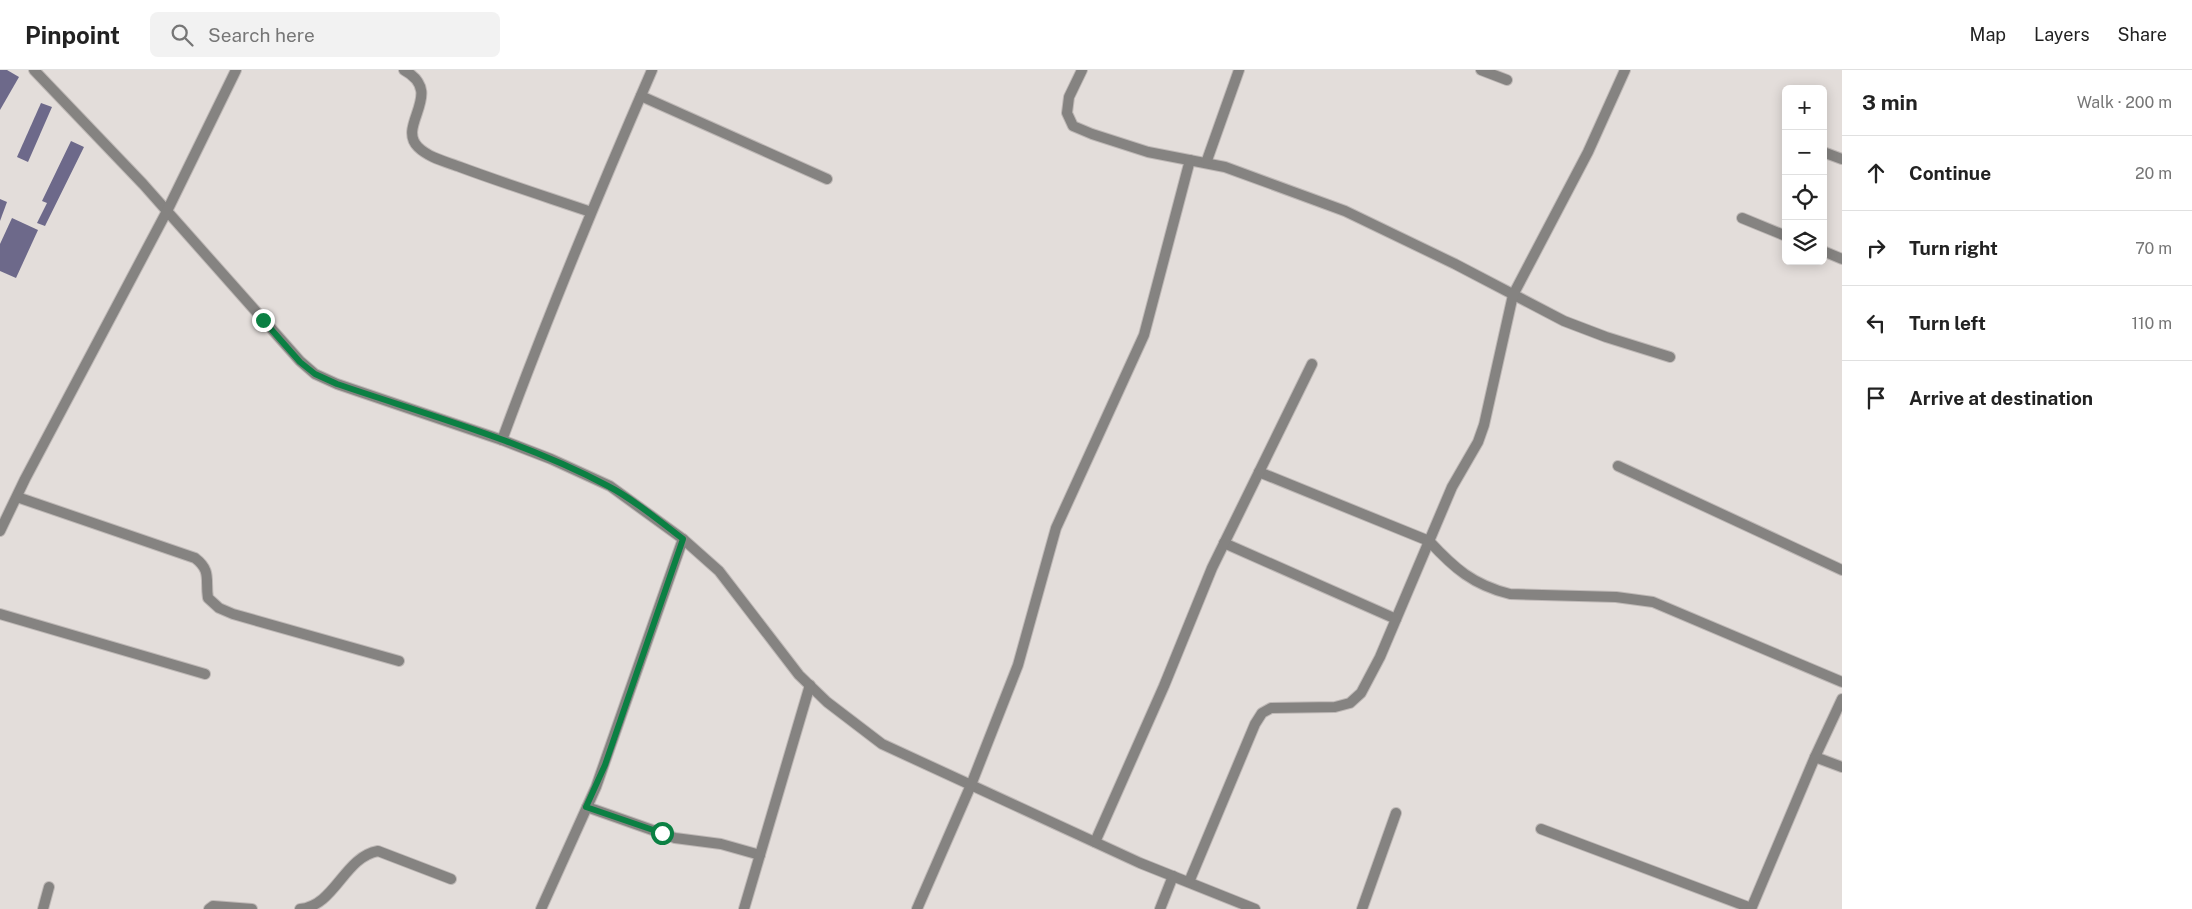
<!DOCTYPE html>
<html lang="en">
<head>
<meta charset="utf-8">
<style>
	:root { --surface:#fff; --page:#f2f2f2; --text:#222; --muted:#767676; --line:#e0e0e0 }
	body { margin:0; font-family:"Public Sans",sans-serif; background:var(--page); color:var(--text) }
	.controls { position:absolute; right:15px; top:15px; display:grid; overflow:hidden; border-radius:8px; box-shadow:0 2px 12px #0003 }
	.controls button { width:45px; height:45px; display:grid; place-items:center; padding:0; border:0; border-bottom:1px solid var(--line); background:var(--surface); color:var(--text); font:25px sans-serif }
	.stop { position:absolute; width:15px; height:15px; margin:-11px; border:4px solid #0b8043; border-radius:50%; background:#fff }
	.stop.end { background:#0b8043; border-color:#fff; box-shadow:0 1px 5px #0008 }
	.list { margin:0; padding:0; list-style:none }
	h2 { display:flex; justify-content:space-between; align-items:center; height:65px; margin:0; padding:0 20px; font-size:21px }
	h2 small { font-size:16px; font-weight:400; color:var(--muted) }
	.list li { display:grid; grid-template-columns:32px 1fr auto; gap:15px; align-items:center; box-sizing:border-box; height:75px; padding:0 20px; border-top:1px solid var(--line) }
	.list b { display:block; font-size:19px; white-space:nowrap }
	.list em { font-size:16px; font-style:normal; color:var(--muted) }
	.icon { flex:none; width:28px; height:28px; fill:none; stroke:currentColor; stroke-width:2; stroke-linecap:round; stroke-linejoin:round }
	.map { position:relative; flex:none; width:1842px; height:839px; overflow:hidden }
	header { display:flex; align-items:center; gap:30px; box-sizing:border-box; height:70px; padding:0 25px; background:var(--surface); border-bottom:1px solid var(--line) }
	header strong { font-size:24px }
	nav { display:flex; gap:28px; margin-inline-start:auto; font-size:18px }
	.search { width:350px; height:45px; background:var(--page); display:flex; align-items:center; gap:12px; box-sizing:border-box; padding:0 18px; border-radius:8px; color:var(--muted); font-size:19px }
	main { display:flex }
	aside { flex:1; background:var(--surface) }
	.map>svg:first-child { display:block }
	.building { fill:#6d698a }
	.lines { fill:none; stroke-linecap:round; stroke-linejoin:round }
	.street-casing { stroke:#beb8b6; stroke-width:12 }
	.street { stroke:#858381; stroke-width:10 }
	.route { stroke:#0b8043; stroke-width:6 }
</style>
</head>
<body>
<header>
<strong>Pinpoint</strong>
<div class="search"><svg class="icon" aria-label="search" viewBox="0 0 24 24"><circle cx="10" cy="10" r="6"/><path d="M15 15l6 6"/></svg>Search here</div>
<nav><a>Map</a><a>Layers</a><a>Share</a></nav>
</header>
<main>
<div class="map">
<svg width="1842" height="839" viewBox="0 0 1842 839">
	<rect width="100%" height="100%" fill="#e3ddda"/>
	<g class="building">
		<path d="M0 0H7L19 7 0 40Z"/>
		<path d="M41 33 52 37 28 92 17 87Z"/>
		<path d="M71 71 84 77 45 156 37 153 47 133 42 131Z"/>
		<path d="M0 129 7 132 0 151Z"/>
		<path d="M12 148 38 160 16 208 0 201V174Z"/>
	</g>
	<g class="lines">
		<defs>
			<g id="street">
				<path d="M34 0 143 114 300 291 315 304 337 314 502 370 551 389 610 416 683 469 719 501 799 605 827 632 882 674 1140 793 1255 839"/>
				<path d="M404 0C446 23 396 55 418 77 429 88 447 92 460 97 503 113 547 127 591 142"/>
				<path d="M1082 0 1069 27 1067 43 1073 56 1092 64 1148 82 1225 97 1345 141 1455 194 1564 251 1606 267 1670 287"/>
				<path d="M1481 0 1507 10"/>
				<path d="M641 26 827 109"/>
				<path d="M1823 82 1842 89"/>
				<path d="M1206 93 1239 0"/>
				<path d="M1742 148 1786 166"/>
				<path d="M1823 181 1842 189"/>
				<path d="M502 370C548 245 599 122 652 0"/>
				<path d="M1618 396 1842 500"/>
				<path d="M1259 402 1429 471C1454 498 1473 515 1510 524L1616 527 1653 532 1842 612"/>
				<path d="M17 427 195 488C212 501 205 510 208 528L219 538 233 544 399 591"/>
				<path d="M0 461 25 409 167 141 236 0"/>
				<path d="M1224 473 1396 549"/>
				<path d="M0 544 205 604"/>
				<path d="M1815 687 1842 697"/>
				<path d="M587 737 675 768 721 774 760 785"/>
				<path d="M1541 759 1751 838"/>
				<path d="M1095 772 1164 616 1212 498 1312 294"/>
				<path d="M1189 812 1255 654 1262 643 1271 638 1335 637 1350 633 1361 623 1380 587 1452 417 1478 372 1484 355 1513 225 1588 82 1625 0"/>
				<path d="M43 839 49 817"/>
				<path d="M209 839 213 836 252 839"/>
				<path d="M300 839C335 836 344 787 378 781L451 809"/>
				<path d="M541 839 596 717 683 469"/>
				<path d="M744 839 810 615"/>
				<path d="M917 839 971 715 1018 595 1056 458 1144 265 1190 90"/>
				<path d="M1160 839 1173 806"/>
				<path d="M1362 839 1396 743"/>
				<path d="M1751 839 1815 687 1842 629"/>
			</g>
		</defs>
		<use href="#street" class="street-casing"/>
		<use href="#street" class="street"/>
	</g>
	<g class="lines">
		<path class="route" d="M263 250 300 292 315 304 337 314C428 345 523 371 608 416 635 430 659 451 683 469L605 695 586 737 662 763"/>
	</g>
</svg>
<div class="controls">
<button>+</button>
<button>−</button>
<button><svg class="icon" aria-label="locate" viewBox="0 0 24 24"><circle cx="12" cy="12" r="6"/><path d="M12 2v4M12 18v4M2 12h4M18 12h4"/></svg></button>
<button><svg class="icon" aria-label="layers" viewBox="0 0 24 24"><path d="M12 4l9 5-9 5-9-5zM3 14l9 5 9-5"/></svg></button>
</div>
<div class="stop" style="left:662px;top:763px"></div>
<div class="stop end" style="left:263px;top:250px"></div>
</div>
<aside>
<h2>3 min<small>Walk · 200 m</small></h2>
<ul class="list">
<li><svg class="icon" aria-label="ahead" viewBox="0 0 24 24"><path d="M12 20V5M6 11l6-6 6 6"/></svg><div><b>Continue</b></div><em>20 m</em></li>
<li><svg class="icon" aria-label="right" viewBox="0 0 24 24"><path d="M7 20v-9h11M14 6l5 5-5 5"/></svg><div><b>Turn right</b></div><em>70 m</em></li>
<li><svg class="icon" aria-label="left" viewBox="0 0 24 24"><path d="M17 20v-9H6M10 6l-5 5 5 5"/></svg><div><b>Turn left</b></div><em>110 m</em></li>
<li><svg class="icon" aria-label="arrive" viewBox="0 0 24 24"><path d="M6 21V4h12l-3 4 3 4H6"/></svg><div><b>Arrive at destination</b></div></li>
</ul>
</aside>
</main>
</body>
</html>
